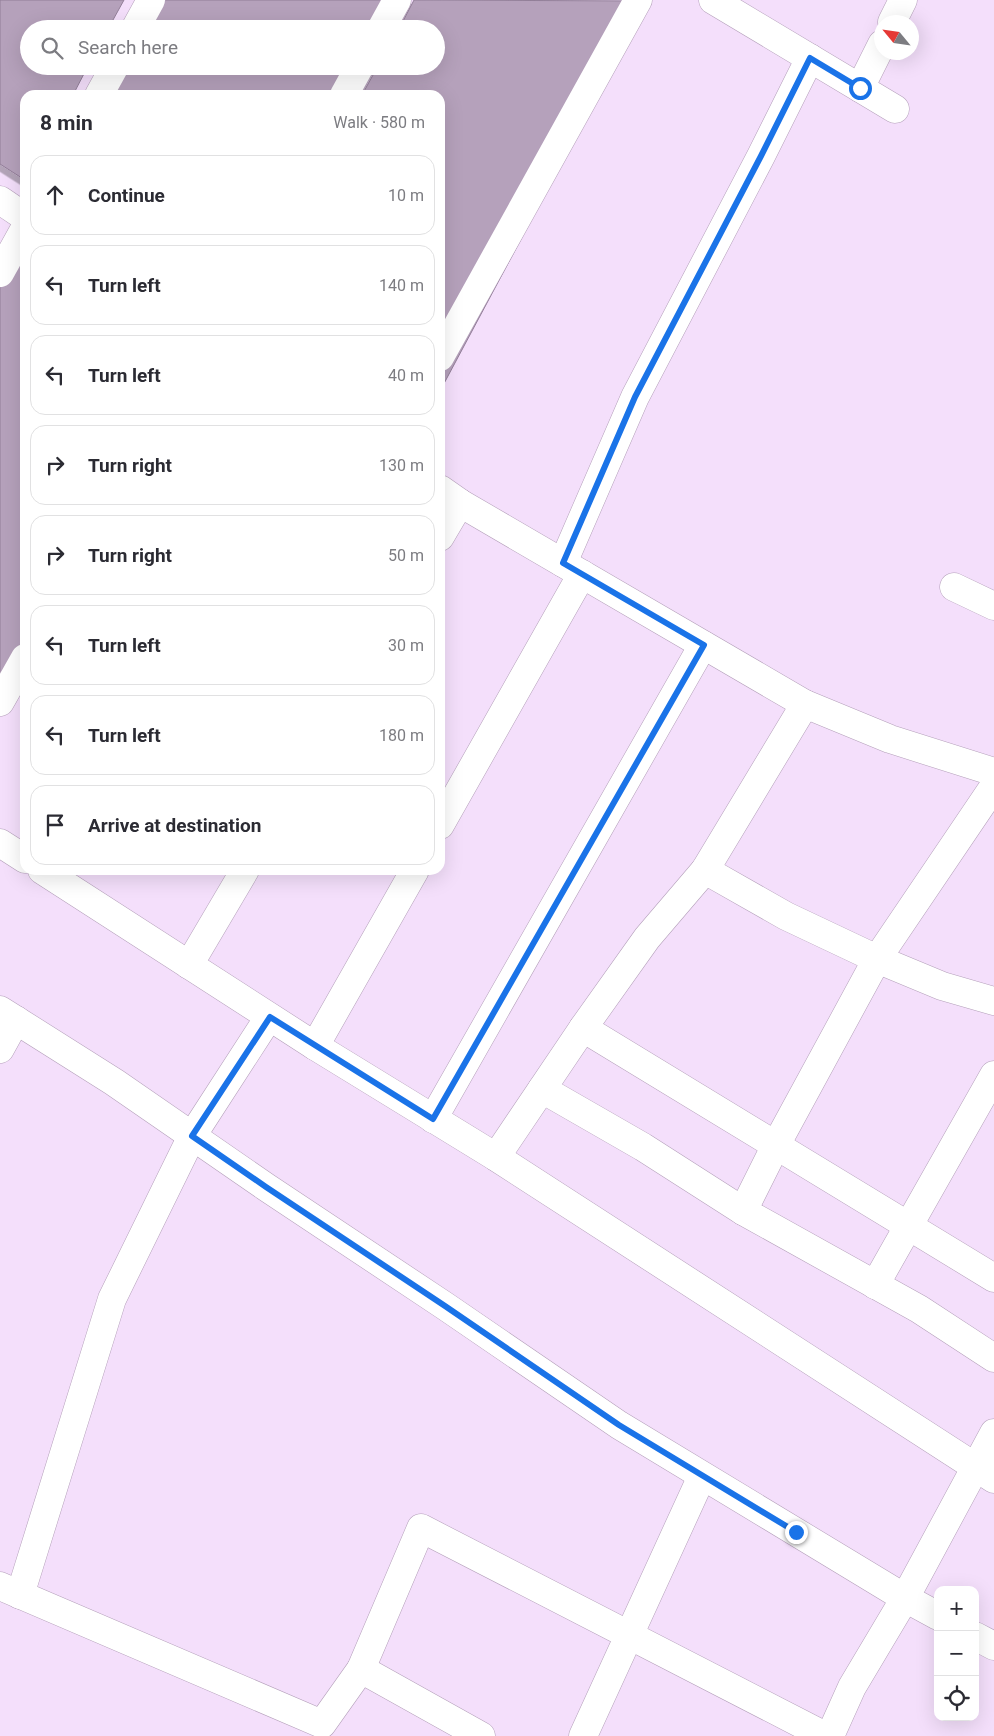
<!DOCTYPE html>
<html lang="en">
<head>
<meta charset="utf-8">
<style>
	:root { --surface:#fff; --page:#f2f2f3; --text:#2b2b33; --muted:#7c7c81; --line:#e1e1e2 }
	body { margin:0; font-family:Roboto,sans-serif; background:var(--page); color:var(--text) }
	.controls { position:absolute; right:15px; bottom:15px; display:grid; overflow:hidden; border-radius:10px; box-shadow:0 5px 20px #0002 }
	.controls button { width:45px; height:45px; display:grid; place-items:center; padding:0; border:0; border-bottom:1px solid var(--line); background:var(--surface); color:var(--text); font:25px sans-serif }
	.compass { position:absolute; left:874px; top:15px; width:45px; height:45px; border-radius:50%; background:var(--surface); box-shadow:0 5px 20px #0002; rotate:299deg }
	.stop { position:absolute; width:15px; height:15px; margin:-11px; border:4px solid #1a73e8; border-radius:50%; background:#fff }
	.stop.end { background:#1a73e8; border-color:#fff; box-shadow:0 1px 5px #0008 }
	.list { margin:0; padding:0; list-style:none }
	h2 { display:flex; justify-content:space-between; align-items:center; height:65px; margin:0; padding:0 20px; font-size:21px }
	h2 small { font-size:16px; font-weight:400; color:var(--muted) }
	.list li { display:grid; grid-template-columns:32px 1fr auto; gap:15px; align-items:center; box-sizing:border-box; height:80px; margin:0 10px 10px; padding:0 10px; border:1px solid var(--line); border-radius:15px }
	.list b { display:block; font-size:19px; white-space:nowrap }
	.list em { font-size:16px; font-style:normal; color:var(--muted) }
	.icon { flex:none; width:28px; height:28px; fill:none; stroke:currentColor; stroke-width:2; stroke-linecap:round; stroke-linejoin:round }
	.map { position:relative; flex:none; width:994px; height:1736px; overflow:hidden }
	.search { position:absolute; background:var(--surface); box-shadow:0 5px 20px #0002; left:20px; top:20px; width:425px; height:55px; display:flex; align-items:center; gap:12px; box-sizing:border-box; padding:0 18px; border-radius:28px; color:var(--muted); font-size:19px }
	.panel { position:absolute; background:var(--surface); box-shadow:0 5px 20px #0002; left:20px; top:90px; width:425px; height:785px; border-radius:15px }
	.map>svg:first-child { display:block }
	.building { fill:#b5a1bb; stroke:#927f98; filter:url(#shadow) }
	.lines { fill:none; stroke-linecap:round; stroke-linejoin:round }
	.minor-casing { stroke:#b4a0ba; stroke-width:29 }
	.minor { stroke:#fff; stroke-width:28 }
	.route { stroke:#1a73e8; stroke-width:6 }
</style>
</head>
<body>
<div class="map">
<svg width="994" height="1736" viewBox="0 0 994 1736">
	<defs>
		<filter id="shadow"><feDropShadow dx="-4.5" dy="4.5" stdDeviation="0" flood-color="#0004"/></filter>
	</defs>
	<rect width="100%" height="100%" fill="#f4dffb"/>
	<g class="building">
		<path d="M0 0H124L108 29H29V66H88L73 95H25V180L0 164Z"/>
		<path d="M158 0H394L379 29H143Z"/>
		<path d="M414 0 648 1 440 391V95H362L378 66H436V29H399Z"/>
		<path d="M122 66H359L344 95H106Z"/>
		<path d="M25 246V664L0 711V274Z"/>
	</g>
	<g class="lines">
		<defs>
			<g id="minor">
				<path d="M713 0 895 109"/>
				<path d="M892 22 903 0"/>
				<path d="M135 29 151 0"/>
				<path d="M381 29 397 0"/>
				<path d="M860 88 882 44"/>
				<path d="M99 95 115 66"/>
				<path d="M344 95 360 66"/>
				<path d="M0 200 25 217"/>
				<path d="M0 273 25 228"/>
				<path d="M440 357 638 0"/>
				<path d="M440 489 460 503 805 704 890 739 994 772"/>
				<path d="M440 537 460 503"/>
				<path d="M563 563 635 397 761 156 810 58"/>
				<path d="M954 587 994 606"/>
				<path d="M0 702 25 658"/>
				<path d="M440 825 582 574"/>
				<path d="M0 843 25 859"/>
				<path d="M42 870 315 1046 496 1157 994 1479"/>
				<path d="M705 870 786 916 877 959 942 986 994 1001"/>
				<path d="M189 965 245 870"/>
				<path d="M0 1010 114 1082 266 1187 445 1306 619 1425 905 1598 938 1616"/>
				<path d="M583 1028 994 1278"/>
				<path d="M315 1046 415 870"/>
				<path d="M0 1049 16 1020"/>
				<path d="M542 1089 643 1147 743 1211 919 1309 994 1358"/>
				<path d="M433 1119 703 645"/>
				<path d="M496 1157 583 1028 647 938 705 870 805 704"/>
				<path d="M743 1211 776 1145 877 959 994 786"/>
				<path d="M875 1285 994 1075"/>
				<path d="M0 1586 322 1724 361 1669 481 1736"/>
				<path d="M20 1595 112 1299 192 1136 269 1017"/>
				<path d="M975 1636 994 1646"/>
				<path d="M361 1669 421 1528 825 1736"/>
				<path d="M583 1736 702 1476"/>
				<path d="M830 1736 852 1687 905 1598 994 1433"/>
			</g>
		</defs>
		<use href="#minor" class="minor-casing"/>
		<use href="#minor" class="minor"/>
	</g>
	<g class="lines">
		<path class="route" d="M796 1532 619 1425 445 1306 266 1187 192 1136 270 1017 433 1119 704 645 563 563 635 397 761 156 810 58 860 88"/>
	</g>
</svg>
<div class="controls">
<button>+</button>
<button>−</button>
<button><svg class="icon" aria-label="locate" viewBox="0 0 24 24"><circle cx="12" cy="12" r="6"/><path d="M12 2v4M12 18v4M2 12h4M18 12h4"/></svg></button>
</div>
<svg class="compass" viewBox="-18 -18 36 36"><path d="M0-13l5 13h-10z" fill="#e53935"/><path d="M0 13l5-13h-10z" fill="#7c7c81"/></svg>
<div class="stop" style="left:860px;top:88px"></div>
<div class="stop end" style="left:796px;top:1532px"></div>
<div class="search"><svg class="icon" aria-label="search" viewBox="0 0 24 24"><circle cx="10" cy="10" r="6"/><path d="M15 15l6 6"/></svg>Search here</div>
<section class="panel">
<h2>8 min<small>Walk · 580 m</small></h2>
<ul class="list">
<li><svg class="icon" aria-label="ahead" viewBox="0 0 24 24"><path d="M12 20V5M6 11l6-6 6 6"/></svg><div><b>Continue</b></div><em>10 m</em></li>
<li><svg class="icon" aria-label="left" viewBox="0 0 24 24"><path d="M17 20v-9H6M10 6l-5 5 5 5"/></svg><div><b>Turn left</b></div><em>140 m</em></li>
<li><svg class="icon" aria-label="left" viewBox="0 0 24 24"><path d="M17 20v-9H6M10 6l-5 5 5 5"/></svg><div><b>Turn left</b></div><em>40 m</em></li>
<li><svg class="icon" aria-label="right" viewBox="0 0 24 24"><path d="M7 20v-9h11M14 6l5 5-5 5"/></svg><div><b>Turn right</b></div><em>130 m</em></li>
<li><svg class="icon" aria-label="right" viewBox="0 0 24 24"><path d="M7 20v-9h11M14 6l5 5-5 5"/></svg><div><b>Turn right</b></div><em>50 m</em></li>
<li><svg class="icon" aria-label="left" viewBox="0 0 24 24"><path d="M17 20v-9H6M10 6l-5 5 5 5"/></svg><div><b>Turn left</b></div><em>30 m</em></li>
<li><svg class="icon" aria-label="left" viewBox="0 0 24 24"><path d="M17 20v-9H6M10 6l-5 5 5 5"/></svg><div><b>Turn left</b></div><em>180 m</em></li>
<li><svg class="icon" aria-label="arrive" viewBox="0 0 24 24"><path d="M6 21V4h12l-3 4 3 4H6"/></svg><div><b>Arrive at destination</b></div></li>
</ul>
</section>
</div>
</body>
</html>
